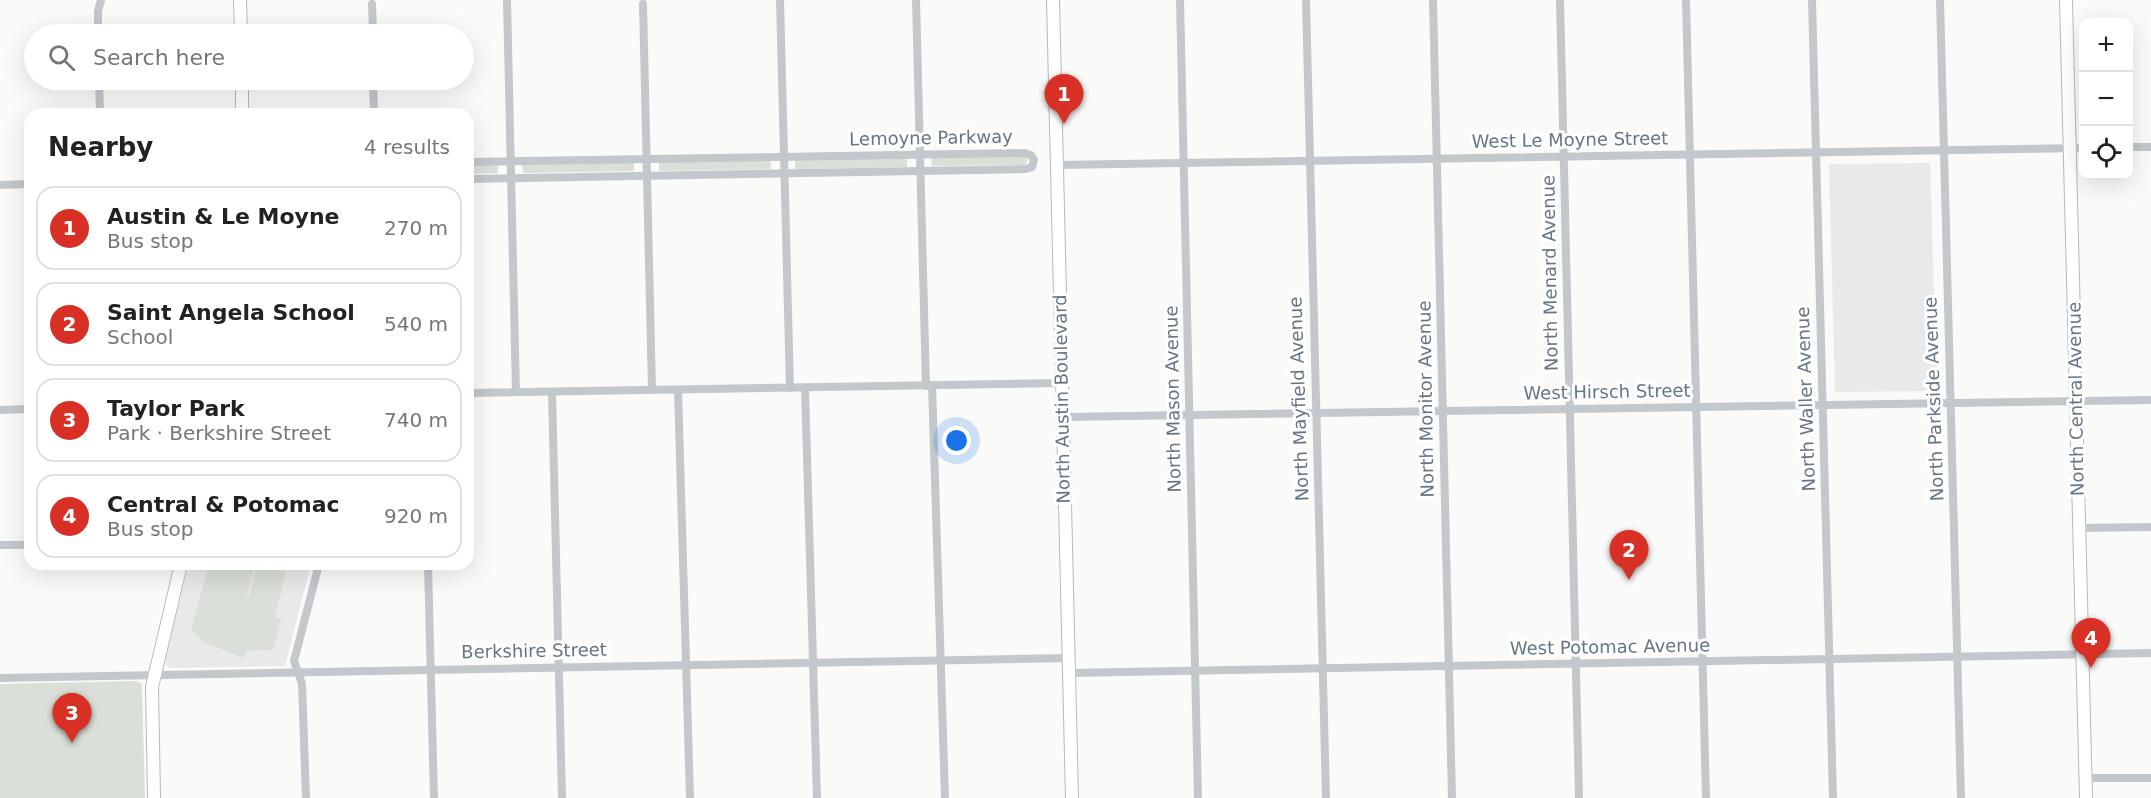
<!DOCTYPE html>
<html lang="en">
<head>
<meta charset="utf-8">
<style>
	:root { --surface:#fff; --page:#f6f6f6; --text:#222; --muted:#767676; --line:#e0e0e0; --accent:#d93025 }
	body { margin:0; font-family:"DejaVu Sans",sans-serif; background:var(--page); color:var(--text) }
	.controls { position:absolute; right:18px; top:18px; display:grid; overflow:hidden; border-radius:12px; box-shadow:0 6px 24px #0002 }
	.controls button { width:54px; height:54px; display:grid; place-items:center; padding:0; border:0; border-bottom:2px solid var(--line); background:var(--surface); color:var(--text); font:30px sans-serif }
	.you { position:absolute; left:957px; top:441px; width:21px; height:21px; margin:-15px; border:4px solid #fff; border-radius:50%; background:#1a73e8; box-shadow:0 0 0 9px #1a73e833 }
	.badge { display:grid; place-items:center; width:39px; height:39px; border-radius:50%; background:var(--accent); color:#fff; font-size:20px; font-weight:700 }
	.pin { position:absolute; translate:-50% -50px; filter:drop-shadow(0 2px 3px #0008) }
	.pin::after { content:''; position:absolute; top:32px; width:21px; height:18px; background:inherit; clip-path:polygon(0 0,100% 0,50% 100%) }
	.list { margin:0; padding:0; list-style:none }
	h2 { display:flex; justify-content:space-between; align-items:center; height:78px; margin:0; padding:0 24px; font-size:26px }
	h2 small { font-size:20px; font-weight:400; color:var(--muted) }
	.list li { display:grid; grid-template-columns:39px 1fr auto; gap:18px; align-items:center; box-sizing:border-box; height:84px; margin:0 12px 12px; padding:0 12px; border:2px solid var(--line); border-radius:18px }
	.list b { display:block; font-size:22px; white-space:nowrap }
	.list p { margin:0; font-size:20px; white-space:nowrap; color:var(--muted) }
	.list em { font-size:20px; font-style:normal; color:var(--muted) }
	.icon { flex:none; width:33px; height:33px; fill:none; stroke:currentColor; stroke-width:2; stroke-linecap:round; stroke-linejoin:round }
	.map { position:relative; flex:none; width:2151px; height:798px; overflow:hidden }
	.search { position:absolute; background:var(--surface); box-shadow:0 6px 24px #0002; left:24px; top:24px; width:450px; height:66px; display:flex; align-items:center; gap:15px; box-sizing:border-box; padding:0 21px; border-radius:33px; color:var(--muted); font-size:22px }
	.panel { position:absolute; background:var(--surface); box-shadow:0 6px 24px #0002; left:24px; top:108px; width:450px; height:462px; border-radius:18px }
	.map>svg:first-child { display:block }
	.built { fill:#e8e9e9 }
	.green { fill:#dadfd7 }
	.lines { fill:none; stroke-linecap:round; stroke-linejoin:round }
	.secondary-casing { stroke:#b3babf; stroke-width:14 }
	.street { stroke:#c3c8cc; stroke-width:8 }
	.secondary { stroke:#fff; stroke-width:12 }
	.labels { text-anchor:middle; stroke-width:6; stroke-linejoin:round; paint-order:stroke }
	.street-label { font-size:18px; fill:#657683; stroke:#fff }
</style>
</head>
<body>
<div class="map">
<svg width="2151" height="798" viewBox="0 0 2151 798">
	<rect width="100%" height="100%" fill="#fafaf8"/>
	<g class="built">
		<path d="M1930 163 1937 391 1835 392 1829 164Z"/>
		<path d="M189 564H311L285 666 171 668 166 666 165 658Z"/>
	</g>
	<g class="green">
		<path d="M1027 156 1028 160 1025 165 932 166 931 157Z"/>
		<path d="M907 157V167L795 169V159Z"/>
		<path d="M770 160 771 169 659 171V161Z"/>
		<path d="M634 162V171L523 173 522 164Z"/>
		<path d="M498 164V173L468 174V165Z"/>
		<path d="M209 564H255L247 596 249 597 257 564 286 572 275 617 281 619 273 650 245 651V658L205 643 191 630Z"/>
		<path d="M135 681 141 683 142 687 145 798H0V684Z"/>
	</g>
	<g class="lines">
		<defs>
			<g id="secondary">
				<path d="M240 0 241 34"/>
				<path d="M1053 0 1072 798"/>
				<path d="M2066 0 2086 798"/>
				<path d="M242 80V114"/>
				<path d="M154 798 152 687 181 564"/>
			</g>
		</defs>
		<use href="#secondary" class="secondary-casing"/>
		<g class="street">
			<path d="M507 0 516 392"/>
			<path d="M780 0 790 388"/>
			<path d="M916 0 926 386"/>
			<path d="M1180 0 1198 798"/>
			<path d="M1306 0 1326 798"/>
			<path d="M1433 0 1452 798"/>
			<path d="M1560 0 1579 798"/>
			<path d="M1686 0 1706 798"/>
			<path d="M1812 0 1833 798"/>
			<path d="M1940 0 1961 798"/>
			<path d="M372 4 373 34"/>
			<path d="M643 4 652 390"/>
			<path d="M98 34V11L101 0"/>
			<path d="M99 80 100 114"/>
			<path d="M373 80 374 114"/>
			<path d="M2128 147H2151"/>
			<path d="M468 162 1025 153 1031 155 1034 160 1032 167 1026 169 468 179"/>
			<path d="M1057 165 2084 148"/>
			<path d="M0 185 30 184"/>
			<path d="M932 385 945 798"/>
			<path d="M805 388 817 798"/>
			<path d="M678 390 690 798"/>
			<path d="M552 392 562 798"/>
			<path d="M468 393 1062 383"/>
			<path d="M0 410 30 409"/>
			<path d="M1063 417 2151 400"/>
			<path d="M2079 528 2151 527"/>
			<path d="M0 545H30"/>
			<path d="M428 564 434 798"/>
			<path d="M1069 673 2151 653"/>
			<path d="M0 678 1069 658"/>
			<path d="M2086 778H2151"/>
			<path d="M306 798 302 684 294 661 319 564"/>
		</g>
		<use href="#secondary" class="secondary"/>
	</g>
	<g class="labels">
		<g class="street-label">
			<text transform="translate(931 138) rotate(-1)" y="6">Lemoyne Parkway</text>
			<text transform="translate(1570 140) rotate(-1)" y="6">West Le Moyne Street</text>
			<text transform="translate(1550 273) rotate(-91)" y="6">North Menard Avenue</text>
			<text transform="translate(1607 392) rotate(-1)" y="6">West Hirsch Street</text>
			<text transform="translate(1062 399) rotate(-91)" y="6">North Austin Boulevard</text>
			<text transform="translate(1173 399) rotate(-91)" y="6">North Mason Avenue</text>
			<text transform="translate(1299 399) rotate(-92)" y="6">North Mayfield Avenue</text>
			<text transform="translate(1426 399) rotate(-91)" y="6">North Monitor Avenue</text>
			<text transform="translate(1806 399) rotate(-92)" y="6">North Waller Avenue</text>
			<text transform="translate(1934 399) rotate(-92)" y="6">North Parkside Avenue</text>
			<text transform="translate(2076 399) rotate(-91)" y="6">North Central Avenue</text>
			<text transform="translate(1610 647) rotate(-1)" y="6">West Potomac Avenue</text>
			<text transform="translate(534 651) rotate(-1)" y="6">Berkshire Street</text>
		</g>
	</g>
</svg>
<div class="controls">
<button>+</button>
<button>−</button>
<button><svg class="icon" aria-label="locate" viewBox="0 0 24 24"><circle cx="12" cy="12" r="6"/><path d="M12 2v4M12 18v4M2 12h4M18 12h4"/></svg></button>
</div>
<div class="you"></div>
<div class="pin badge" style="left:1064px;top:124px">1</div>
<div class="pin badge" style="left:1629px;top:580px">2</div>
<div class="pin badge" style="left:72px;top:743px">3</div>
<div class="pin badge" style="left:2091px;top:668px">4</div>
<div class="search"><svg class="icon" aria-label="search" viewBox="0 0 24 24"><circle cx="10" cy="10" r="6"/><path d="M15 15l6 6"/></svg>Search here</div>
<section class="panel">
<h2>Nearby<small>4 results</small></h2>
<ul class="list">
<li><span class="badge">1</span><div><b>Austin &amp; Le Moyne</b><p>Bus stop</p></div><em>270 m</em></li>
<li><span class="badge">2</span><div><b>Saint Angela School</b><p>School</p></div><em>540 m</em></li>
<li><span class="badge">3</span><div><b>Taylor Park</b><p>Park · Berkshire Street</p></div><em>740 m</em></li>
<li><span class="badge">4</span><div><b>Central &amp; Potomac</b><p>Bus stop</p></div><em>920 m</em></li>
</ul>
</section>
</div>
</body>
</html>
